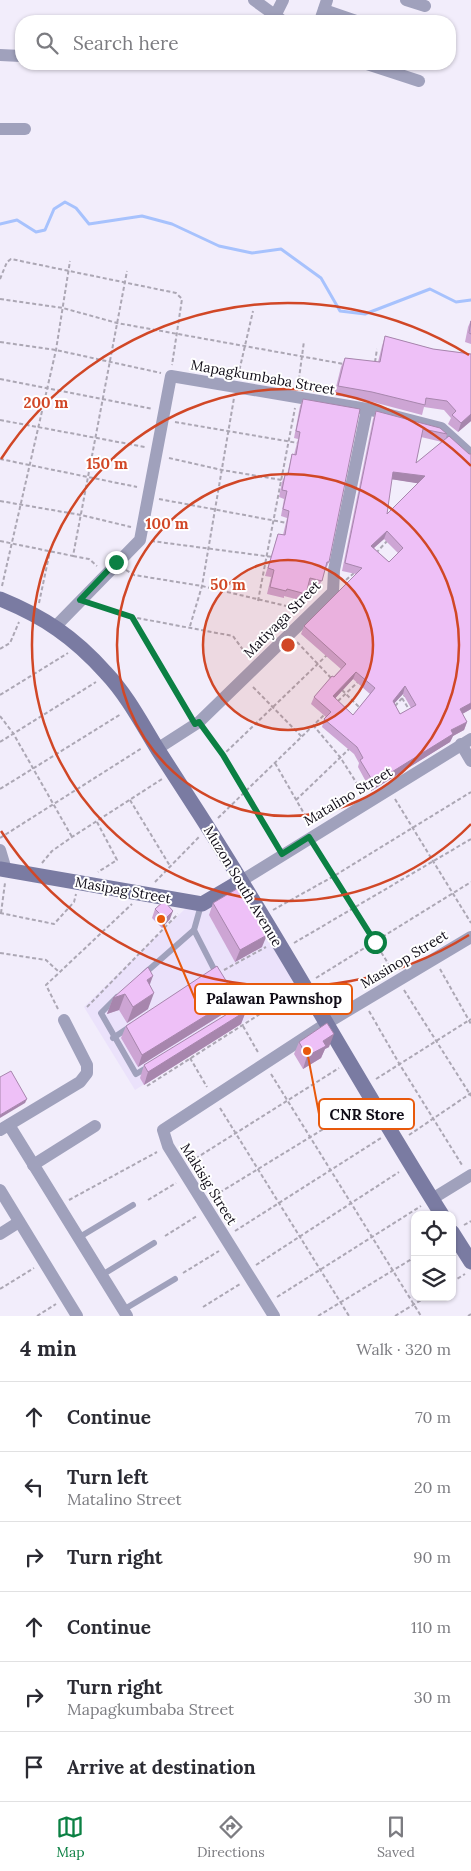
<!DOCTYPE html>
<html lang="en">
<head>
<meta charset="utf-8">
<style>
	:root { --surface:#fff; --page:#f7f7f7; --text:#2b2b33; --muted:#7c7c81; --line:#e1e1e2; --accent:#0b8043 }
	body { margin:0; font-family:Lora,serif; background:var(--page); color:var(--text) }
	.controls { position:absolute; right:15px; bottom:15px; display:grid; overflow:hidden; border-radius:10px; box-shadow:0 1px 4px #0004 }
	.controls button { width:45px; height:45px; display:grid; place-items:center; padding:0; border:0; border-bottom:1px solid var(--line); background:var(--surface); color:var(--text); font:25px sans-serif }
	.stop { position:absolute; width:15px; height:15px; margin:-11px; border:4px solid #0b8043; border-radius:50%; background:#fff }
	.stop.end { background:#0b8043; border-color:#fff; box-shadow:0 1px 5px #0008 }
	.list { margin:0; padding:0; list-style:none }
	h2 { display:flex; justify-content:space-between; align-items:center; height:65px; margin:0; padding:0 20px; font-size:21px }
	h2 small { font-size:16px; font-weight:400; color:var(--muted) }
	.list li { display:grid; grid-template-columns:32px 1fr auto; gap:15px; align-items:center; box-sizing:border-box; height:70px; padding:0 20px; border-top:1px solid var(--line) }
	.list b { display:block; font-size:19px; white-space:nowrap }
	.list p { margin:0; font-size:16px; white-space:nowrap; color:var(--muted) }
	.list em { font-size:16px; font-style:normal; color:var(--muted) }
	.icon { flex:none; width:28px; height:28px; fill:none; stroke:currentColor; stroke-width:2; stroke-linecap:round; stroke-linejoin:round }
	.map { position:relative; flex:none; width:471px; height:1316px; overflow:hidden }
	.search { position:absolute; background:var(--surface); box-shadow:0 1px 4px #0004; left:15px; right:15px; top:15px; height:55px; display:flex; align-items:center; gap:12px; box-sizing:border-box; padding:0 18px; border-radius:20px; color:var(--muted); font-size:19px }
	.sheet { height:485px; background:var(--surface) }
	nav { display:flex; justify-content:space-around; align-items:center; box-sizing:border-box; height:70px; border-top:1px solid var(--line); background:var(--surface); font-size:14px; color:var(--muted) }
	nav a { display:grid; justify-items:center; gap:2px }
	nav .on { color:var(--accent) }
	.map>svg:first-child { display:block }
	.built { fill:#ebe2fb }
	.lines { fill:none; stroke-linecap:round; stroke-linejoin:round }
	.stream { stroke:#a7c2fd; stroke-width:3 }
	.path { stroke:#aca7b4; stroke-width:2; stroke-dasharray:4 2.5; stroke-linecap:butt }
	.lane { stroke:#a0a1bc; stroke-width:6 }
	.street { stroke:#a0a1bc; stroke-width:12 }
	.secondary { stroke:#7a7ba2; stroke-width:15 }
	.wall { fill:#cda5d4; fill-rule:evenodd }
	.shaded-wall { fill:#a786ad }
	.building { fill:#eec0f7; stroke:#a786ad; fill-rule:evenodd }
	.route { stroke:#0b8043; stroke-width:6 }
	.ring { fill:none; stroke:#d14726; stroke-width:2.5 }
	.labels { text-anchor:middle; stroke-width:4; stroke-linejoin:round; paint-order:stroke }
	.street-label { font-size:14px; fill:#100c17; stroke:#fff }
	.centre { fill:#d14726; stroke:#fff; stroke-width:2.5 }
	.ring-label { font-size:15px; text-anchor:middle; font-weight:bold; fill:#d14726; stroke:#fff; stroke-width:4; stroke-linejoin:round; paint-order:stroke }
	.leader { fill:none; stroke:#e8590c; stroke-width:2 }
	.callout-dot { fill:#e8590c; stroke:#fff; stroke-width:2 }
	.callout { fill:#fff; stroke:#e8590c; stroke-width:2 }
	.callout-label { font-size:15px; text-anchor:middle; font-weight:bold; fill:#100c17 }
</style>
</head>
<body>
<div class="map">
<svg width="471" height="1316" viewBox="0 0 471 1316">
	<rect width="100%" height="100%" fill="#f2edfb"/>
	<path class="built" d="M242 887 303 985 135 1090 84 1007 186 908Z"/>
	<g class="lines">
		<path class="stream" d="M0 224 17 220 36 232 45 230 54 209 65 202 76 208 89 224 142 216 172 224 219 246 252 253 281 249 321 278 340 311 365 314 430 289 456 302 471 300"/>
		<g class="path">
			<path d="M0 279 7 262 11 259 176 293 182 299 172 365"/>
			<path d="M0 299 63 308 117 323 344 364"/>
			<path d="M0 342 56 350 161 373"/>
			<path d="M375 362 377 349"/>
			<path d="M238 376 253 311"/>
			<path d="M0 379 153 409"/>
			<path d="M298 386 304 341"/>
			<path d="M0 420 145 447"/>
			<path d="M175 422 298 443"/>
			<path d="M169 458 222 470 282 480"/>
			<path d="M0 459 137 487"/>
			<path d="M159 499 287 523"/>
			<path d="M0 501 81 515 131 527"/>
			<path d="M0 541 73 556 127 271"/>
			<path d="M151 541 273 557"/>
			<path d="M376 553 388 540"/>
			<path d="M73 556 89 559 97 566"/>
			<path d="M126 570 134 575 202 586 299 609"/>
			<path d="M346 580 354 573"/>
			<path d="M2 586 56 350 70 261"/>
			<path d="M258 601 295 408"/>
			<path d="M39 603 50 551"/>
			<path d="M94 604 132 617 233 636 249 658"/>
			<path d="M132 617 188 714"/>
			<path d="M190 626 202 586 234 398"/>
			<path d="M297 642 332 679"/>
			<path d="M0 649 10 643 19 622"/>
			<path d="M253 687 302 737"/>
			<path d="M342 690 360 708"/>
			<path d="M0 695 68 653"/>
			<path d="M402 698 410 711"/>
			<path d="M338 701 358 682"/>
			<path d="M395 706 405 695"/>
			<path d="M0 716 13 733 72 837"/>
			<path d="M313 725 340 757 363 793"/>
			<path d="M205 731 223 755"/>
			<path d="M0 742 96 682"/>
			<path d="M275 763 310 824"/>
			<path d="M0 789 121 714"/>
			<path d="M395 799 471 923"/>
			<path d="M130 800 170 866"/>
			<path d="M296 800 349 749"/>
			<path d="M218 818 324 715"/>
			<path d="M97 822 117 860 98 872"/>
			<path d="M0 838 142 748"/>
			<path d="M277 846 223 755 327 655"/>
			<path d="M315 848 393 971"/>
			<path d="M42 863 52 851 72 837 162 779"/>
			<path d="M155 882 199 837"/>
			<path d="M273 910 334 876 471 792"/>
			<path d="M0 913 54 924 74 902 76 894"/>
			<path d="M1 913 5 883"/>
			<path d="M294 943 471 839"/>
			<path d="M0 953 46 960 59 972"/>
			<path d="M440 969 471 1024"/>
			<path d="M224 970 266 947"/>
			<path d="M316 978 471 882"/>
			<path d="M404 990 471 1096"/>
			<path d="M87 1007 178 914"/>
			<path d="M58 1009 46 985 132 904"/>
			<path d="M369 1011 400 1065 462 1165"/>
			<path d="M243 1026 259 1054"/>
			<path d="M190 1058 207 1087"/>
			<path d="M271 1074 421 1316"/>
			<path d="M376 1079 471 1019"/>
			<path d="M147 1086 293 993"/>
			<path d="M220 1108 349 1316"/>
			<path d="M409 1135 471 1093"/>
			<path d="M190 1162 339 1068"/>
			<path d="M214 1196 361 1106"/>
			<path d="M69 1200 157 1152"/>
			<path d="M148 1200 176 1183"/>
			<path d="M464 1225 471 1221"/>
			<path d="M235 1231 381 1138"/>
			<path d="M165 1236 197 1216"/>
			<path d="M256 1265 399 1172"/>
			<path d="M183 1273 219 1251"/>
			<path d="M452 1282 465 1274"/>
			<path d="M0 1289 34 1268"/>
			<path d="M277 1297 421 1206"/>
			<path d="M203 1307 240 1284"/>
			<path d="M37 1316 56 1304"/>
			<path d="M318 1316 415 1257"/>
			<path d="M395 1316 426 1297"/>
			<path d="M468 1316 471 1314"/>
		</g>
		<g class="lane">
			<path d="M201 905 194 930 215 971 211 974"/>
			<path d="M144 974 194 930"/>
			<path d="M117 997 101 1013 136 1074 148 1067"/>
			<path d="M113 1038 131 1026"/>
			<path d="M78 1238 133 1205"/>
			<path d="M102 1275 154 1243"/>
			<path d="M123 1310 175 1279"/>
		</g>
		<g class="street">
			<path d="M254 0 283 21"/>
			<path d="M406 0 425 6"/>
			<path d="M324 10 356 21"/>
			<path d="M275 16 283 0"/>
			<path d="M320 21 327 0"/>
			<path d="M0 55 21 56"/>
			<path d="M367 64 419 81"/>
			<path d="M0 129H25"/>
			<path d="M56 626 140 540 171 376 367 409 441 428 471 455"/>
			<path d="M461 744 471 761"/>
			<path d="M157 749 199 722 333 592 334 570 367 409"/>
			<path d="M0 850 6 870"/>
			<path d="M241 881 471 739"/>
			<path d="M9 1125 127 1316"/>
			<path d="M0 1130 80 1082 87 1073V1065L64 1020"/>
			<path d="M33 1165 95 1126"/>
			<path d="M0 1190 77 1316"/>
			<path d="M432 1199 471 1175"/>
			<path d="M0 1234 19 1222"/>
			<path d="M274 1316 168 1146 163 1130 327 1023 471 937"/>
		</g>
		<g class="secondary">
			<path d="M0 599C44 617 74 637 106 673 127 695 142 724 158 750 172 772 186 793 200 815 284 946 359 1083 442 1215"/>
			<path d="M0 869 202 904 241 881"/>
			<path d="M452 1232 471 1262"/>
		</g>
	</g>
	<g class="wall">
		<path d="M471 320V344L465 342 468 327Z"/>
		<path d="M385 336 433 349 471 354V421L458 432 448 424 451 418 444 410 424 407 422 415 369 401 334 395 341 367 345 358 378 362 382 346Z"/>
		<path d="M303 399 329 562 326 569H325L319 588 308 585 303 601 284 596V598L267 594 271 577 265 576 278 534 283 535 287 518 281 516 284 499 279 497 282 482 285 475H287L290 462 292 454 294 455 298 439 294 438 300 406Z"/>
		<path d="M376 411 447 434 446 438 469 454H471V709L462 714 467 722 464 730 453 736 450 742 371 791 358 767 359 763 354 754 322 727 324 719 326 717 311 704 314 697 341 669 301 634 304 626 356 574 342 571 373 419ZM421 437 442 442 416 463ZM391 479 418 483 387 514ZM384 539 398 553 389 562 374 548ZM353 679 370 694 353 715 335 698ZM403 694 411 708 400 714 394 703Z"/>
		<path d="M213 903 262 947 235 962 209 915Z"/>
		<path d="M155 909 170 919 162 928 152 918Z"/>
		<path d="M150 984 148 1009 127 1023 119 1010 107 1014 113 998Z"/>
		<path d="M231 1009 138 1067 121 1038 126 1026Z"/>
		<path d="M246 1011 241 1024 144 1085 140 1078 144 1065Z"/>
		<path d="M299 1042 329 1047 325 1049 321 1058 303 1069 294 1054Z"/>
	</g>
	<g class="shaded-wall">
		<path d="M471 414V421L458 432 461 423Z"/>
		<path d="M393 472 425 476 422 484 390 479Z"/>
		<path d="M387 531 384 539 368 553 371 546Z"/>
		<path d="M356 672 353 679 330 704 333 696Z"/>
		<path d="M405 686 403 694 390 708 393 701Z"/>
		<path d="M471 703V709L457 717 460 709Z"/>
		<path d="M467 722 464 730 453 736 450 742 371 791 374 783 451 730Z"/>
		<path d="M173 911 170 919 162 928 165 919Z"/>
		<path d="M267 935 262 947 235 962 240 950Z"/>
		<path d="M153 976 147 992V980Z"/>
		<path d="M154 993 148 1009 127 1023 133 1007Z"/>
		<path d="M125 994 119 1010 107 1014 113 998Z"/>
		<path d="M236 997 231 1009 138 1067 142 1055Z"/>
		<path d="M246 1011 241 1024 144 1085 148 1072Z"/>
		<path d="M334 1034 329 1047 325 1049 321 1058 303 1069 307 1056 323 1041Z"/>
		<path d="M27 1099 25 1103 0 1118V1115Z"/>
	</g>
	<g class="building">
		<path d="M471 321V334L469 333Z"/>
		<path d="M385 336 433 349 471 354V414L461 423 452 415 456 411 447 401 426 398 425 405 372 392 338 386 345 358 380 362Z"/>
		<path d="M303 399 360 409 329 562H327L322 581 310 578 306 594 287 589 286 591 270 587 274 570 268 568 278 534 285 535 289 511 283 509 287 491 282 490 285 475H288L292 454 296 455 300 432 296 431Z"/>
		<path d="M376 411 440 428 447 434 423 429 416 463 449 436 469 454H471V703L460 709 467 722 451 730 453 734 374 783 360 760 363 758 357 747 324 719 331 712 314 697 332 676 334 677 346 664 304 626 362 568 345 563ZM393 472 425 476 387 514ZM387 531 403 548 389 562 371 546ZM356 672 375 688 353 715 333 696ZM405 686 416 705 400 714 393 701Z"/>
		<path d="M240 887 267 935 240 950 213 903Z"/>
		<path d="M164 901 173 911 165 919 155 909Z"/>
		<path d="M217 966 236 997 142 1055 126 1026Z"/>
		<path d="M148 967 153 976 147 980 154 993 133 1007 125 994 113 998Z"/>
		<path d="M242 1005 246 1011 148 1072 144 1065Z"/>
		<path d="M327 1023 334 1034 323 1041 326 1046 307 1056 299 1042Z"/>
		<path d="M11 1071 27 1099 0 1115V1077Z"/>
	</g>
	<g class="lines">
		<path class="route" d="M116 562 80 600 132 617 195 724 199 722 223 755 282 854 309 837 375 942"/>
	</g>
	<circle cx="288" cy="645" r="85" fill="#d14726" fill-opacity=".12"/>
	<g class="ring">
		<circle cx="288" cy="645" r="85"/>
		<circle cx="288" cy="645" r="171"/>
		<path d="M471 824A256 256 0 1 1 471 466"/>
		<path d="M469 935A342 342 0 0 1 1 831M1 459A342 342 0 0 1 469 355"/>
	</g>
	<g class="labels">
		<g class="street-label">
			<text transform="translate(263 377) rotate(10)" y="5">Mapagkumbaba Street</text>
			<text transform="translate(282 619) rotate(-45)" y="5">Matiyaga Street</text>
			<text transform="translate(348 796) rotate(-31)" y="5">Matalino Street</text>
			<text transform="translate(243 886) rotate(59)" y="5">Muzon South Avenue</text>
			<text transform="translate(123 890) rotate(10)" y="5">Masipag Street</text>
			<text transform="translate(404 959) rotate(-31)" y="5">Masinop Street</text>
			<text transform="translate(209 1184) rotate(58)" y="5">Makisig Street</text>
		</g>
	</g>
	<circle cx="288" cy="645" r="8" class="centre"/>
	<g class="ring-label">
		<text x="46" y="408">200 m</text>
		<text x="107" y="469">150 m</text>
		<text x="167" y="529">100 m</text>
		<text x="228" y="590">50 m</text>
	</g>
	<path class="leader" d="M161 919L195 999M307 1051L319 1114"/>
	<g class="callout-dot">
		<circle cx="161" cy="919" r="5"/>
		<circle cx="307" cy="1051" r="5"/>
	</g>
	<g class="callout">
		<rect x="195" y="984" width="157" height="30" rx="5"/>
		<rect x="319" y="1099" width="95" height="30" rx="5"/>
	</g>
	<g class="callout-label">
		<text x="274" y="1004">Palawan Pawnshop</text>
		<text x="367" y="1120">CNR Store</text>
	</g>
</svg>
<div class="controls">
<button><svg class="icon" aria-label="locate" viewBox="0 0 24 24"><circle cx="12" cy="12" r="6"/><path d="M12 2v4M12 18v4M2 12h4M18 12h4"/></svg></button>
<button><svg class="icon" aria-label="layers" viewBox="0 0 24 24"><path d="M12 4l9 5-9 5-9-5zM3 14l9 5 9-5"/></svg></button>
</div>
<div class="stop" style="left:375px;top:942px"></div>
<div class="stop end" style="left:116px;top:562px"></div>
<div class="search"><svg class="icon" aria-label="search" viewBox="0 0 24 24"><circle cx="10" cy="10" r="6"/><path d="M15 15l6 6"/></svg>Search here</div>
</div>
<section class="sheet">
<h2>4 min<small>Walk · 320 m</small></h2>
<ul class="list">
<li><svg class="icon" aria-label="ahead" viewBox="0 0 24 24"><path d="M12 20V5M6 11l6-6 6 6"/></svg><div><b>Continue</b></div><em>70 m</em></li>
<li><svg class="icon" aria-label="left" viewBox="0 0 24 24"><path d="M17 20v-9H6M10 6l-5 5 5 5"/></svg><div><b>Turn left</b><p>Matalino Street</p></div><em>20 m</em></li>
<li><svg class="icon" aria-label="right" viewBox="0 0 24 24"><path d="M7 20v-9h11M14 6l5 5-5 5"/></svg><div><b>Turn right</b></div><em>90 m</em></li>
<li><svg class="icon" aria-label="ahead" viewBox="0 0 24 24"><path d="M12 20V5M6 11l6-6 6 6"/></svg><div><b>Continue</b></div><em>110 m</em></li>
<li><svg class="icon" aria-label="right" viewBox="0 0 24 24"><path d="M7 20v-9h11M14 6l5 5-5 5"/></svg><div><b>Turn right</b><p>Mapagkumbaba Street</p></div><em>30 m</em></li>
<li><svg class="icon" aria-label="arrive" viewBox="0 0 24 24"><path d="M6 21V4h12l-3 4 3 4H6"/></svg><div><b>Arrive at destination</b></div></li>
</ul>
</section>
<nav>
<a class="on"><svg class="icon" aria-label="map" viewBox="0 0 24 24"><path d="M3 6l6-2 6 2 6-2v14l-6 2-6-2-6 2zM9 4v14M15 6v14"/></svg>Map</a>
<a><svg class="icon" aria-label="directions" viewBox="0 0 24 24"><path d="M12 3l9 9-9 9-9-9zM9 14v-3h6M13 9l2 2-2 2"/></svg>Directions</a>
<a><svg class="icon" aria-label="saved" viewBox="0 0 24 24"><path d="M7 4h10v16l-5-4-5 4z"/></svg>Saved</a>
</nav>
</body>
</html>
